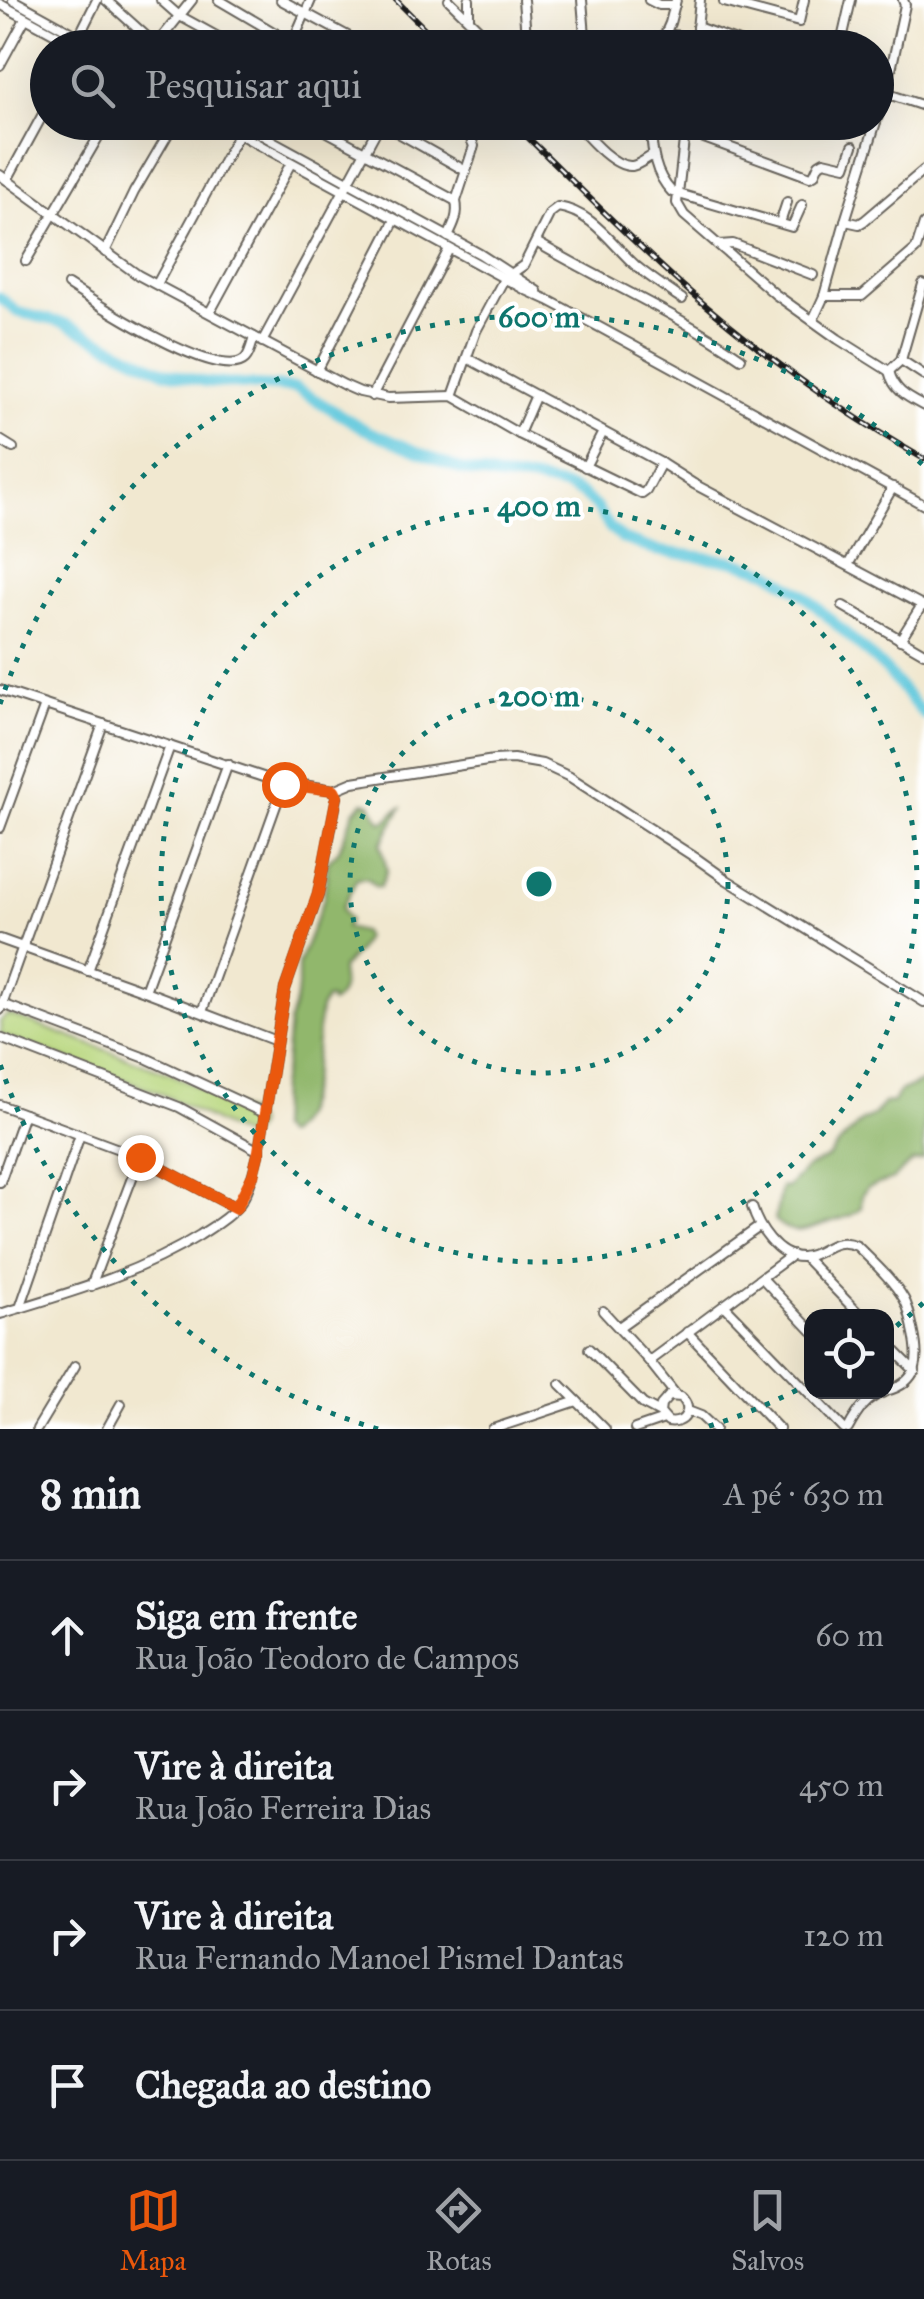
<!DOCTYPE html>
<html lang="pt">
<head>
<meta charset="utf-8">
<style>
	:root { --surface:#171b24; --page:#242831; --text:#f1f3f6; --muted:#9ea1a6; --line:#363941; --accent:#ea580c }
	body { margin:0; font-family:"IM FELL Great Primer",serif; background:var(--page); color:var(--text) }
	.controls { position:absolute; right:30px; bottom:30px; display:grid; overflow:hidden; border-radius:20px; box-shadow:0 10px 40px #0002 }
	.controls button { width:90px; height:90px; display:grid; place-items:center; padding:0; border:0; border-bottom:2px solid var(--line); background:var(--surface); color:var(--text); font:50px sans-serif }
	.stop { position:absolute; width:30px; height:30px; margin:-22px; border:8px solid #ea580c; border-radius:50%; background:#fff }
	.stop.end { background:#ea580c; border-color:#fff; box-shadow:0 2px 10px #0008 }
	.list { margin:0; padding:0; list-style:none }
	h2 { display:flex; justify-content:space-between; align-items:center; height:130px; margin:0; padding:0 40px; font-size:42px }
	h2 small { font-size:32px; font-weight:400; color:var(--muted) }
	.list li { display:grid; grid-template-columns:65px 1fr auto; gap:30px; align-items:center; box-sizing:border-box; height:150px; padding:0 40px; border-top:2px solid var(--line) }
	.list b { display:block; font-size:38px; white-space:nowrap }
	.list p { margin:0; font-size:32px; white-space:nowrap; color:var(--muted) }
	.list em { font-size:32px; font-style:normal; color:var(--muted) }
	.icon { flex:none; width:55px; height:55px; fill:none; stroke:currentColor; stroke-width:2; stroke-linecap:round; stroke-linejoin:round }
	.map { position:relative; flex:none; width:924px; height:1429px; overflow:hidden }
	.search { position:absolute; background:var(--surface); box-shadow:0 10px 40px #0002; left:30px; right:30px; top:30px; height:110px; display:flex; align-items:center; gap:25px; box-sizing:border-box; padding:0 35px; border-radius:55px; color:var(--muted); font-size:38px }
	.sheet { height:730px; background:var(--surface) }
	nav { display:flex; justify-content:space-around; align-items:center; box-sizing:border-box; height:140px; border-top:2px solid var(--line); background:var(--surface); font-size:28px; color:var(--muted) }
	nav a { display:grid; justify-items:center; gap:5px }
	nav .on { color:var(--accent) }
	.map>svg:first-child { display:block }
	.green { fill:#b7d67c; stroke:#6a794c; stroke-width:2.5 }
	.forest { fill:#91b76c; stroke:#566a44; stroke-width:2.5 }
	.lines { fill:none; stroke-linecap:round; stroke-linejoin:round }
	.river { stroke:#60c8dc; stroke-width:11 }
	.minor-casing { stroke:#67635b; stroke-width:12 }
	.minor { stroke:#fff; stroke-width:8 }
	.rail-casing { stroke:#1c1c1c; stroke-width:6 }
	.rail { stroke:#fff; stroke-width:2.5; stroke-dasharray:8; stroke-linecap:butt }
	.route { stroke:#ea580c; stroke-width:12 }
	.ring { fill:none; stroke:#0f766e; stroke-width:5; stroke-dasharray:5 10 }
	.centre { fill:#0f766e; stroke:#fff; stroke-width:5 }
	.ring-label { font-size:30px; text-anchor:middle; font-weight:bold; fill:#0f766e; stroke:#fff; stroke-width:8; stroke-linejoin:round; paint-order:stroke }
</style>
</head>
<body>
<div class="map">
<svg width="924" height="1429" viewBox="0 0 924 1429">
	<rect width="100%" height="100%" fill="#fff"/>
	<filter id="ink" filterUnits="userSpaceOnUse"><feTurbulence type="fractalNoise" baseFrequency=".01" numOctaves="2"/><feDisplacementMap in="SourceGraphic" scale="20" xChannelSelector="R" yChannelSelector="G"/><feConvolveMatrix kernelMatrix="1 2 1 2 8 2 1 2 1" color-interpolation-filters="sRGB"/></filter>
	<filter id="wash" filterUnits="userSpaceOnUse"><feTurbulence type="fractalNoise" baseFrequency=".0048" numOctaves="4" result="noise"/><feDisplacementMap in="SourceGraphic" scale="40" xChannelSelector="R" yChannelSelector="G"/><feGaussianBlur stdDeviation="2.25" result="paint"/><feColorMatrix in="noise" values="0 0 0 0 0 0 0 0 0 0 0 0 0 0 0 0 0 1.4 0 .05"/><feComposite in="paint" operator="in"/></filter>
	<g filter="url(#wash)">
		<rect width="100%" height="100%" fill="#f1e8d0"/>
		<path class="green" d="M8 1014 171 1074 252 1115C260 1124 257 1134 245 1137L160 1093 1 1035 0 1021Z"/>
		<g class="forest">
			<path d="M364 802 371 804 379 819 383 822C391 819 392 811 401 808L381 844 387 871 380 887 375 886 367 878 357 879 343 906 342 910 349 920 345 928 362 932 365 937 357 952 341 969C342 983 346 995 331 1003L330 999H326L320 1009C316 1043 315 1116 285 1136L278 1129 280 1086 285 1066 289 1022 293 1011 298 988V965L324 898 328 861 339 850 354 811Z"/>
			<path d="M924 1081V1160L912 1162 893 1179 867 1188 862 1195 861 1208C853 1217 842 1218 830 1222 810 1228 792 1239 775 1220L781 1187 787 1188 806 1168 829 1157 837 1146 862 1121 873 1116 884 1103 893 1102 899 1092Z"/>
		</g>
		<g class="lines">
			<path class="river" d="M0 297 17 312 64 323 165 372 206 382 296 388 366 430 459 469 496 477 534 480 569 488 582 494 597 508 610 528 623 539 658 551 733 561 769 572 804 595 886 670 924 715"/>
		</g>
	</g>
	<g filter="url(#ink)">
		<g class="lines">
			<defs>
				<g id="minor">
					<path d="M13 0 100 48"/>
					<path d="M106 0 156 45 192 0"/>
					<path d="M161 0 178 15 238 48"/>
					<path d="M219 0 280 36 306 48"/>
					<path d="M281 0 370 48"/>
					<path d="M449 0 498 48"/>
					<path d="M523 0 527 48"/>
					<path d="M582 0 586 48"/>
					<path d="M649 0 659 5H675"/>
					<path d="M724 2 799 22 804 0"/>
					<path d="M0 4 81 48"/>
					<path d="M469 18V0"/>
					<path d="M697 27 755 48"/>
					<path d="M665 34 696 38"/>
					<path d="M78 38 97 0"/>
					<path d="M162 38 177 48"/>
					<path d="M290 48 311 0"/>
					<path d="M659 48 670 23 676 0"/>
					<path d="M695 48 700 0"/>
					<path d="M840 48 851 0"/>
					<path d="M0 65 25 19"/>
					<path d="M876 90 924 106"/>
					<path d="M217 122 524 289 548 300 601 328 924 505"/>
					<path d="M238 122 480 254 537 291"/>
					<path d="M309 122 456 201"/>
					<path d="M379 122 466 171"/>
					<path d="M447 122 469 135 474 146 456 201C459 215 454 225 448 237"/>
					<path d="M574 122C586 135 613 168 632 166 639 165 647 158 653 155"/>
					<path d="M650 122C652 148 653 173 672 192L792 227 802 205"/>
					<path d="M686 122 677 203 684 215 775 294 838 339 889 371"/>
					<path d="M819 122 857 127 859 122"/>
					<path d="M876 122 886 93 905 5 903 0"/>
					<path d="M685 131 810 177 814 175 819 164 824 161 846 166 853 146"/>
					<path d="M0 175 138 275 344 385 360 392 388 398 453 396 519 434 642 494 646 491 661 463"/>
					<path d="M7 180 48 105"/>
					<path d="M845 221 859 224 864 221 924 170"/>
					<path d="M780 223 787 202"/>
					<path d="M536 242C604 282 677 313 741 358"/>
					<path d="M719 245 733 244 813 275"/>
					<path d="M105 252 134 192 175 122"/>
					<path d="M26 261 107 122"/>
					<path d="M157 284 240 131"/>
					<path d="M68 285C94 302 220 384 245 359 250 354 252 343 254 337"/>
					<path d="M824 296H862L916 249 924 224"/>
					<path d="M210 312 291 163"/>
					<path d="M813 320 824 296 845 221 876 122"/>
					<path d="M262 342 381 122"/>
					<path d="M467 358 661 463 694 484 924 606"/>
					<path d="M901 360 924 375"/>
					<path d="M317 371 395 220"/>
					<path d="M889 371 901 360 923 284"/>
					<path d="M889 371C894 391 907 397 924 406"/>
					<path d="M372 396 449 249"/>
					<path d="M453 396 476 331 504 279 524 265 550 213 558 207C592 212 611 243 635 265 649 277 666 288 682 299"/>
					<path d="M519 434 536 395"/>
					<path d="M0 440 13 448"/>
					<path d="M585 467 603 432"/>
					<path d="M848 565 893 487"/>
					<path d="M843 606 924 653"/>
					<path d="M900 640 922 605"/>
					<path d="M0 690 272 780 334 790"/>
					<path d="M334 790 353 782 494 760 513 759 542 764 570 777 696 858 727 880 924 1002"/>
					<path d="M0 828 45 705"/>
					<path d="M0 939 145 991 276 1041"/>
					<path d="M88 971 170 746"/>
					<path d="M145 991 228 764"/>
					<path d="M0 1003 148 1059 264 1113"/>
					<path d="M0 1010 103 724"/>
					<path d="M202 1012 284 783"/>
					<path d="M0 1038 179 1107 259 1151"/>
					<path d="M0 1105 140 1157 236 1208"/>
					<path d="M0 1182 24 1114"/>
					<path d="M752 1207C758 1227 777 1258 802 1257 824 1256 830 1235 857 1246 873 1262 893 1280 904 1299 909 1308 911 1319 913 1329 920 1359 920 1382 886 1391"/>
					<path d="M804 1257 861 1316"/>
					<path d="M762 1278 812 1331"/>
					<path d="M91 1286 140 1157"/>
					<path d="M724 1305 844 1429"/>
					<path d="M20 1308 80 1135"/>
					<path d="M603 1311 649 1361 676 1395"/>
					<path d="M0 1314C69 1293 138 1274 200 1235 212 1227 227 1219 237 1207 250 1192 254 1170 259 1151L285 989 318 895 337 797 334 790"/>
					<path d="M619 1327 759 1227"/>
					<path d="M687 1332 779 1429"/>
					<path d="M886 1342 915 1371"/>
					<path d="M589 1349 643 1404 660 1413 668 1422C685 1425 694 1409 681 1397L669 1396 661 1405 660 1413"/>
					<path d="M649 1361 792 1255"/>
					<path d="M560 1384 605 1429"/>
					<path d="M688 1411 701 1416 715 1429"/>
					<path d="M37 1429 75 1366"/>
					<path d="M107 1429 121 1404"/>
					<path d="M493 1429 577 1401"/>
					<path d="M635 1429 664 1419"/>
					<path d="M848 1429C857 1412 867 1397 885 1392"/>
				</g>
			</defs>
			<use href="#minor" class="minor-casing"/>
			<use href="#minor" class="minor"/>
			<defs>
				<g id="rail">
					<path d="M396 0 444 48"/>
					<path d="M512 122C569 177 624 234 683 286 758 352 838 410 924 459"/>
				</g>
			</defs>
			<use href="#rail" class="rail-casing"/>
			<use href="#rail" class="rail"/>
		</g>
	</g>
	<g class="lines" filter="url(#ink)">
		<path class="route" d="M140 1157 236 1208 253 1175 259 1151 285 989 318 894 337 796 334 790 284 784"/>
	</g>
	<g class="ring">
		<circle cx="539" cy="884" r="189"/>
		<circle cx="539" cy="884" r="378"/>
		<path d="M923 1303A568 568 0 0 1 889 1332M810 1383A568 568 0 0 1 700 1429M378 1429A568 568 0 0 1 0 1064M0 704A568 568 0 0 1 923 465"/>
	</g>
	<circle cx="539" cy="884" r="15" class="centre"/>
	<g class="ring-label">
		<text x="539" y="327">600 m</text>
		<text x="539" y="516">400 m</text>
		<text x="539" y="706">200 m</text>
	</g>
</svg>
<div class="controls">
<button><svg class="icon" aria-label="locate" viewBox="0 0 24 24"><circle cx="12" cy="12" r="6"/><path d="M12 2v4M12 18v4M2 12h4M18 12h4"/></svg></button>
</div>
<div class="stop" style="left:284px;top:784px"></div>
<div class="stop end" style="left:140px;top:1157px"></div>
<div class="search"><svg class="icon" aria-label="search" viewBox="0 0 24 24"><circle cx="10" cy="10" r="6"/><path d="M15 15l6 6"/></svg>Pesquisar aqui</div>
</div>
<section class="sheet">
<h2>8 min<small>A pé · 630 m</small></h2>
<ul class="list">
<li><svg class="icon" aria-label="ahead" viewBox="0 0 24 24"><path d="M12 20V5M6 11l6-6 6 6"/></svg><div><b>Siga em frente</b><p>Rua João Teodoro de Campos</p></div><em>60 m</em></li>
<li><svg class="icon" aria-label="right" viewBox="0 0 24 24"><path d="M7 20v-9h11M14 6l5 5-5 5"/></svg><div><b>Vire à direita</b><p>Rua João Ferreira Dias</p></div><em>450 m</em></li>
<li><svg class="icon" aria-label="right" viewBox="0 0 24 24"><path d="M7 20v-9h11M14 6l5 5-5 5"/></svg><div><b>Vire à direita</b><p>Rua Fernando Manoel Pismel Dantas</p></div><em>120 m</em></li>
<li><svg class="icon" aria-label="arrive" viewBox="0 0 24 24"><path d="M6 21V4h12l-3 4 3 4H6"/></svg><div><b>Chegada ao destino</b></div></li>
</ul>
</section>
<nav>
<a class="on"><svg class="icon" aria-label="map" viewBox="0 0 24 24"><path d="M3 6l6-2 6 2 6-2v14l-6 2-6-2-6 2zM9 4v14M15 6v14"/></svg>Mapa</a>
<a><svg class="icon" aria-label="directions" viewBox="0 0 24 24"><path d="M12 3l9 9-9 9-9-9zM9 14v-3h6M13 9l2 2-2 2"/></svg>Rotas</a>
<a><svg class="icon" aria-label="saved" viewBox="0 0 24 24"><path d="M7 4h10v16l-5-4-5 4z"/></svg>Salvos</a>
</nav>
</body>
</html>
